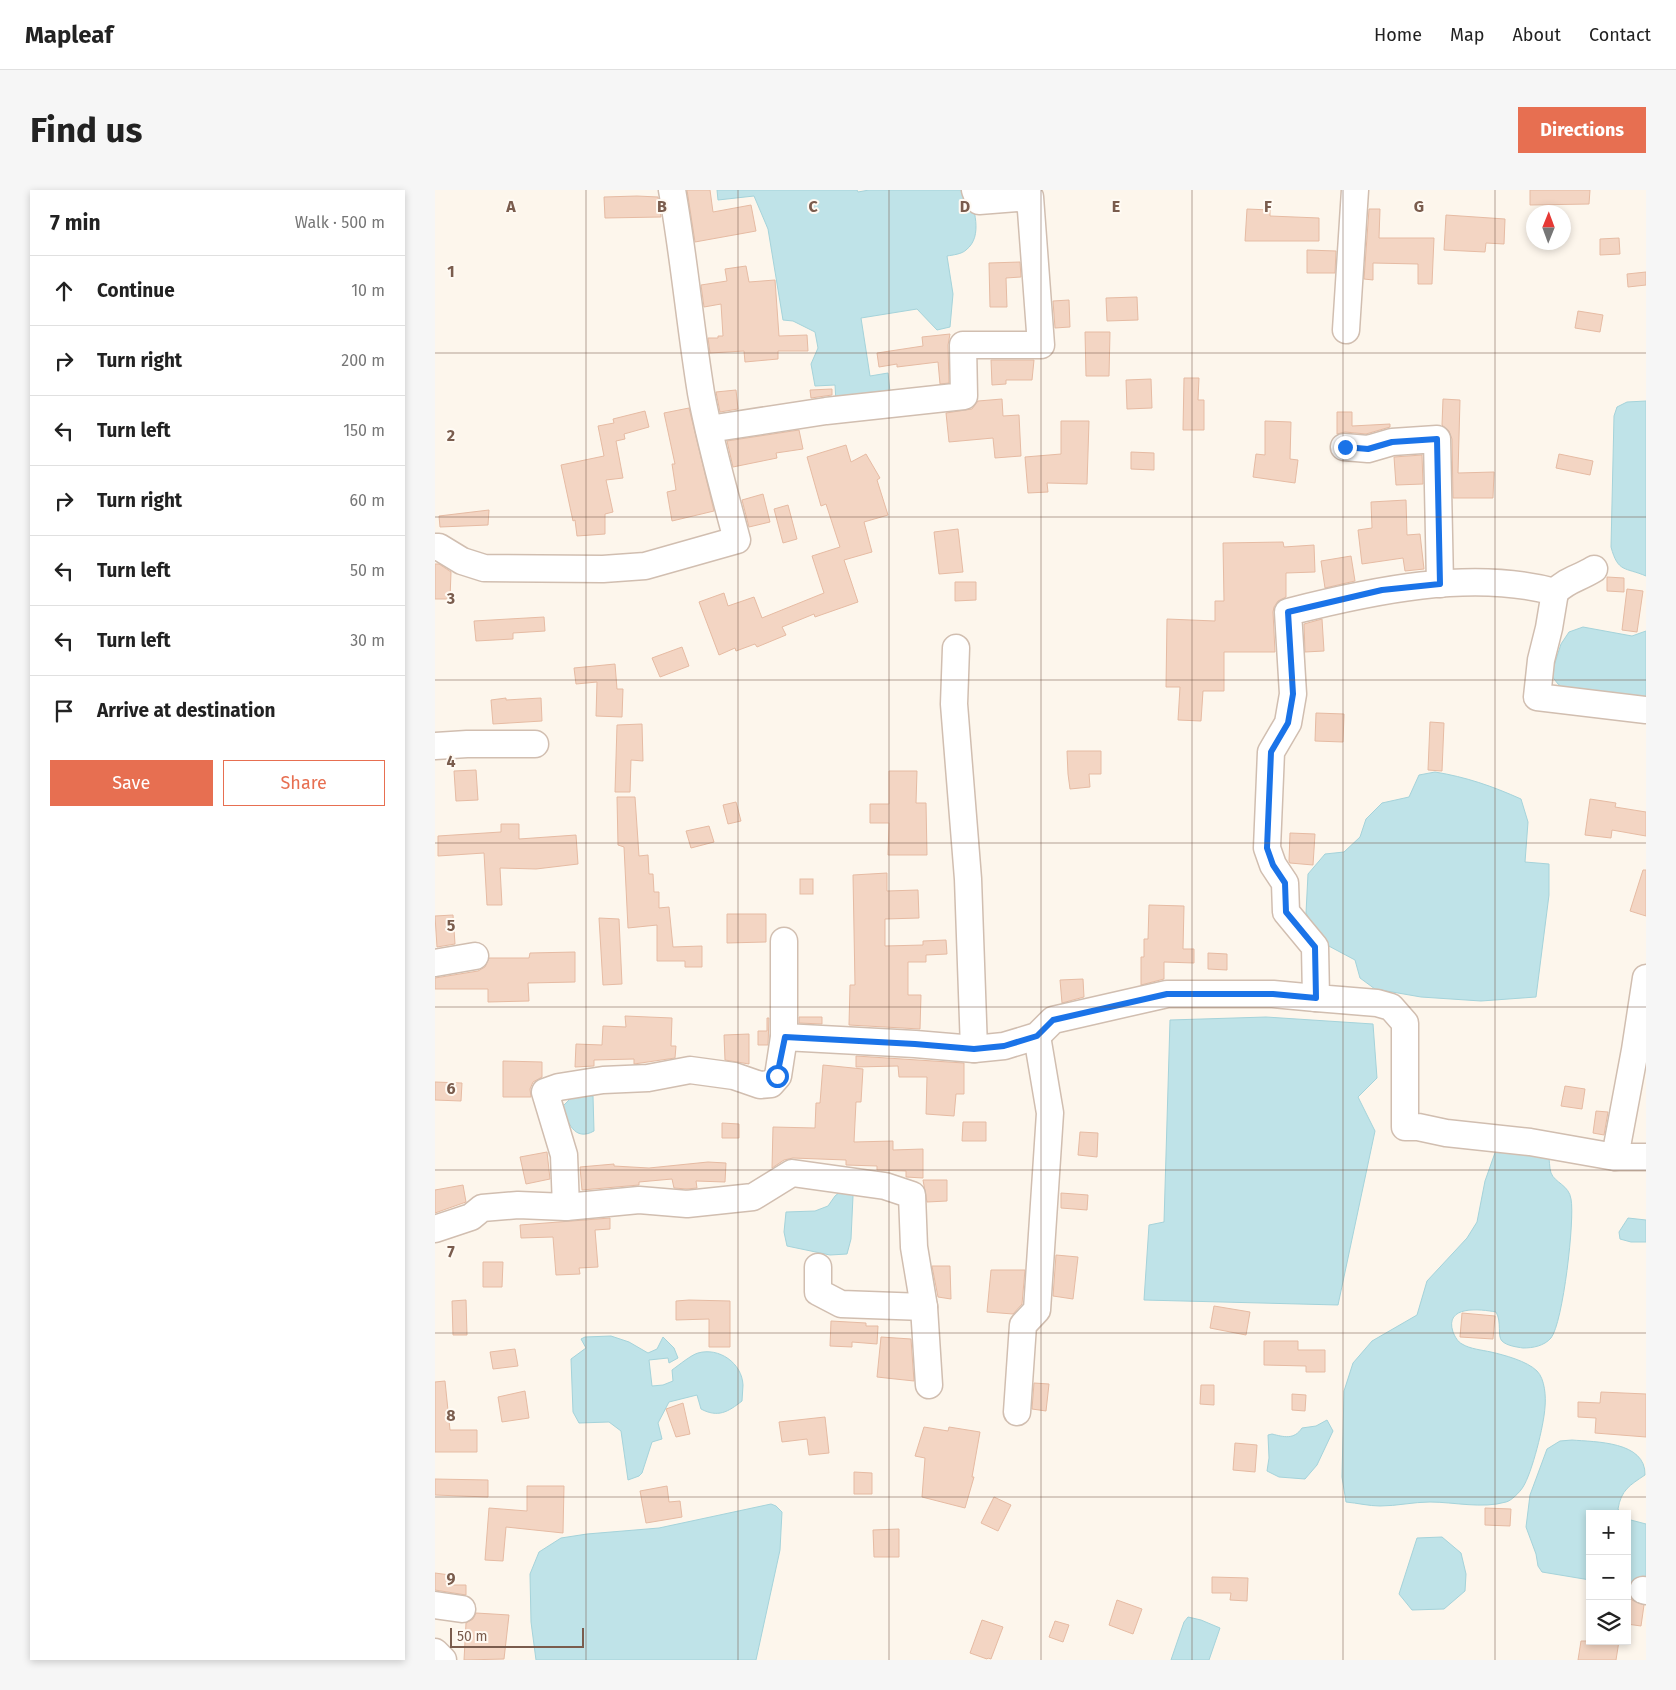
<!DOCTYPE html>
<html lang="en">
<head>
<meta charset="utf-8">
<style>
	:root { --surface:#fff; --page:#f6f6f6; --text:#222; --muted:#767676; --line:#e0e0e0; --accent:#e76f51 }
	body { margin:0; font-family:"Fira Sans",sans-serif; background:var(--page); color:var(--text) }
	.controls { position:absolute; right:15px; bottom:15px; display:grid; overflow:hidden; border-radius:0px; box-shadow:0 2px 8px #0003 }
	.controls button { width:45px; height:45px; display:grid; place-items:center; padding:0; border:0; border-bottom:1px solid var(--line); background:var(--surface); color:var(--text); font:25px sans-serif }
	.compass { position:absolute; left:1091px; top:15px; width:45px; height:45px; border-radius:50%; background:var(--surface); box-shadow:0 2px 8px #0003; rotate:1deg }
	.scale { position:absolute; left:15px; bottom:12px; width:134px; box-sizing:border-box; padding-left:5px; border:2px solid #7a5c4d; border-top:0; font-size:14px; line-height:18px; white-space:nowrap; color:#7a5c4d; -webkit-text-stroke:4px #fffaf3; paint-order:stroke }
	.stop { position:absolute; width:15px; height:15px; margin:-11px; border:4px solid #1a73e8; border-radius:50%; background:#fff }
	.stop.end { background:#1a73e8; border-color:#fff; box-shadow:0 1px 5px #0008 }
	.list { margin:0; padding:0; list-style:none }
	h2 { display:flex; justify-content:space-between; align-items:center; height:65px; margin:0; padding:0 20px; font-size:21px }
	h2 small { font-size:16px; font-weight:400; color:var(--muted) }
	.list li { display:grid; grid-template-columns:32px 1fr auto; gap:15px; align-items:center; box-sizing:border-box; height:70px; padding:0 20px; border-top:1px solid var(--line) }
	.list b { display:block; font-size:19px; white-space:nowrap }
	.list em { font-size:16px; font-style:normal; color:var(--muted) }
	.actions { display:flex; gap:10px; padding:15px 20px }
	.actions a { flex:1; padding:11px 0; border:1px solid var(--accent); border-radius:0px; text-align:center; font-size:18px; color:var(--accent) }
	.actions .main { background:var(--accent); color:#fff }
	.icon { flex:none; width:28px; height:28px; fill:none; stroke:currentColor; stroke-width:2; stroke-linecap:round; stroke-linejoin:round }
	.map { position:relative; flex:none; width:1211px; height:1470px; overflow:hidden; border-radius:0px }
	header { display:flex; align-items:center; gap:30px; box-sizing:border-box; height:70px; padding:0 25px; background:var(--surface); border-bottom:1px solid var(--line) }
	header strong { font-size:24px }
	nav { display:flex; gap:28px; margin-inline-start:auto; font-size:18px }
	.intro { display:flex; align-items:center; justify-content:space-between; box-sizing:border-box; height:120px; padding:0 30px }
	h1 { margin:0; font-size:35px }
	.button { padding:12px 22px; border-radius:0px; background:var(--accent); color:#fff; font-size:18px; font-weight:700 }
	main { display:flex; gap:30px; padding:0 30px }
	aside { flex:1; background:var(--surface); border-radius:0px; box-shadow:0 2px 8px #0003 }
	.map>svg:first-child { display:block }
	.water { fill:#bfe3e8; stroke:#a5d3da }
	.building { fill:#f3d5c3; stroke:#e6bba3 }
	.lines { fill:none; stroke-linecap:round; stroke-linejoin:round }
	.minor-casing { stroke:#d1beb0; stroke-width:29 }
	.minor { stroke:#fff; stroke-width:26 }
	.route { stroke:#1a73e8; stroke-width:6 }
	.grid { fill:none; stroke:#7a5c4d; stroke-width:1; stroke-opacity:0.55 }
	.grid-label { font-size:16px; text-anchor:middle; font-weight:bold; fill:#7a5c4d; stroke:#fffaf3; stroke-width:4; stroke-linejoin:round; paint-order:stroke }
</style>
</head>
<body>
<header>
<strong>Mapleaf</strong>
<nav><a>Home</a><a>Map</a><a>About</a><a>Contact</a></nav>
</header>
<div class="intro"><h1>Find us</h1><a class="button">Directions</a></div>
<main>
<aside>
<h2>7 min<small>Walk · 500 m</small></h2>
<ul class="list">
<li><svg class="icon" aria-label="ahead" viewBox="0 0 24 24"><path d="M12 20V5M6 11l6-6 6 6"/></svg><div><b>Continue</b></div><em>10 m</em></li>
<li><svg class="icon" aria-label="right" viewBox="0 0 24 24"><path d="M7 20v-9h11M14 6l5 5-5 5"/></svg><div><b>Turn right</b></div><em>200 m</em></li>
<li><svg class="icon" aria-label="left" viewBox="0 0 24 24"><path d="M17 20v-9H6M10 6l-5 5 5 5"/></svg><div><b>Turn left</b></div><em>150 m</em></li>
<li><svg class="icon" aria-label="right" viewBox="0 0 24 24"><path d="M7 20v-9h11M14 6l5 5-5 5"/></svg><div><b>Turn right</b></div><em>60 m</em></li>
<li><svg class="icon" aria-label="left" viewBox="0 0 24 24"><path d="M17 20v-9H6M10 6l-5 5 5 5"/></svg><div><b>Turn left</b></div><em>50 m</em></li>
<li><svg class="icon" aria-label="left" viewBox="0 0 24 24"><path d="M17 20v-9H6M10 6l-5 5 5 5"/></svg><div><b>Turn left</b></div><em>30 m</em></li>
<li><svg class="icon" aria-label="arrive" viewBox="0 0 24 24"><path d="M6 21V4h12l-3 4 3 4H6"/></svg><div><b>Arrive at destination</b></div></li>
</ul>
<div class="actions"><a class="main">Save</a><a>Share</a></div>
</aside>
<div class="map">
<svg width="1211" height="1470" viewBox="0 0 1211 1470">
	<rect width="100%" height="100%" fill="#fdf6ec"/>
	<g class="water">
		<path d="M282 0H422L423 2 434 0H534C538 18 549 46 531 60 527 64 518 65 512 66L518 104 515 137 502 140 482 119 426 128 435 186 453 183 455 202 401 212 400 195 380 196 376 174 383 158 380 142 358 131 348 130 333 39 319 6 283 10Z"/>
		<path d="M1211 211V386C1190 377 1183 383 1176 357L1179 226 1182 217 1192 212Z"/>
		<path d="M1148 437 1197 446 1211 441V512L1136 503 1123 494 1116 485 1126 454 1134 442Z"/>
		<path d="M1000 582C1031 587 1057 596 1086 609L1093 632 1090 672 1114 674V705L1101 807 1046 811 986 807 940 799 925 788 920 770 890 754 871 723 873 684 890 664 909 662 925 647 931 629 947 613 974 607 984 585Z"/>
		<path d="M831 827 938 834 942 888 923 907 940 941 903 1115 709 1110 714 1035 729 1032 735 830Z"/>
		<path d="M144 906H158L159 941C139 952 133 932 127 917L135 909Z"/>
		<path d="M1061 960 1113 964C1115 970 1114 977 1116 983 1120 993 1134 995 1136 1009 1140 1029 1128 1133 1116 1148 1109 1156 1098 1158 1088 1158 1082 1157 1072 1156 1067 1151 1062 1146 1067 1132 1061 1122 1045 1119 1009 1115 1018 1142 1020 1147 1023 1152 1027 1154 1035 1159 1047 1160 1056 1162 1069 1165 1092 1171 1102 1181 1110 1189 1111 1207 1110 1217 1109 1235 1097 1283 1088 1297 1085 1302 1076 1311 1071 1312 1047 1319 1019 1312 995 1312 978 1312 962 1316 945 1316 934 1316 922 1313 911 1312L907 1287 909 1201 918 1173 937 1151 982 1125 992 1091 1032 1048 1042 1032 1050 991Z"/>
		<path d="M411 997 418 1006 416 1049 412 1064 395 1065 352 1056 349 1042 351 1022 380 1021 393 1016 400 1006Z"/>
		<path d="M1193 1028 1211 1030V1052H1196L1185 1049 1184 1042Z"/>
		<path d="M176 1146 194 1152 213 1163 222 1159 228 1147 239 1158 243 1168 234 1173 233 1168 214 1170 217 1196 228 1195 238 1191 237 1180C244 1175 256 1165 263 1163 284 1157 307 1173 308 1195 308 1200 307 1206 307 1211 293 1222 283 1228 266 1219L262 1205 234 1212 223 1233 227 1249 217 1252 207 1283 204 1286 193 1290 186 1241 174 1232 144 1233 138 1222 136 1169 151 1158 146 1149 150 1147Z"/>
		<path d="M892 1230 898 1241 882 1275 870 1289 844 1287 832 1281 834 1268 833 1245 837 1244C849 1247 859 1250 867 1238L881 1236Z"/>
		<path d="M1137 1250C1160 1252 1211 1251 1210 1285 1195 1295 1186 1300 1183 1319L1186 1324H1155V1390L1107 1382 1103 1376 1101 1364 1091 1337 1095 1305 1112 1259 1125 1251Z"/>
		<path d="M336 1314 341 1316 347 1322 345 1360 321 1470H101L96 1432 95 1384 104 1362 126 1348 152 1344 224 1338Z"/>
		<path d="M1192 1329 1211 1334V1394L1192 1393Z"/>
		<path d="M1007 1347 1026 1363 1031 1384 1030 1401 1009 1419 977 1420 964 1404 982 1348Z"/>
		<path d="M753 1427 766 1430 785 1438 774 1470H736L749 1432Z"/>
	</g>
	<g class="building">
		<path d="M252 0H275L278 22 316 15 321 41 260 52Z"/>
		<path d="M1095 0H1155L1154 14 1095 15Z"/>
		<path d="M202 6 223 7 226 27 170 28 169 7Z"/>
		<path d="M812 19 835 20V26L884 28V51H810Z"/>
		<path d="M934 19H945L944 48H999L997 94H983V74L938 73V90L929 89Z"/>
		<path d="M1011 25 1070 29 1069 54 1051 53 1050 62 1009 60Z"/>
		<path d="M1184 48 1185 64 1165 65V49Z"/>
		<path d="M872 60 901 61 900 83H872Z"/>
		<path d="M585 72 586 87 571 88 572 117H555L554 73Z"/>
		<path d="M311 76 314 92 340 90 344 146 372 145 373 161H343V169L310 172 309 161 275 163 273 148H283V146H288L286 114 269 117 266 95 292 91 290 79Z"/>
		<path d="M1211 82V95L1193 97 1192 84Z"/>
		<path d="M702 107 703 130 672 131 671 108Z"/>
		<path d="M634 110 635 137 620 138 618 111Z"/>
		<path d="M1143 121 1168 125 1165 142 1140 138Z"/>
		<path d="M650 142H675L674 186H651Z"/>
		<path d="M515 144 513 155 514 193 505 194 503 172 462 177V174L444 177 442 163 488 156 487 147Z"/>
		<path d="M556 170H599L597 190H571V194L557 195Z"/>
		<path d="M749 188H764L763 210H769V240H748Z"/>
		<path d="M716 189 717 218 692 219 691 190Z"/>
		<path d="M397 199V205L376 208 375 200Z"/>
		<path d="M301 200 303 219 285 222 281 202Z"/>
		<path d="M567 209 568 226 584 225 586 266 560 268 558 248 514 252 511 223 537 219 543 211Z"/>
		<path d="M1008 209 1025 210 1023 283 1059 282 1058 308H1018L1017 249 1014 241 1007 235Z"/>
		<path d="M254 218 279 321 237 331 232 302 241 300 237 274H240L229 223Z"/>
		<path d="M210 221 214 237 189 244 190 249 181 251 188 288 171 290 178 322 170 324V344L142 346 140 330 138 331 126 275 169 266 163 236 179 233 178 229Z"/>
		<path d="M902 222H917V236L955 234V237L931 244 910 242 902 244Z"/>
		<path d="M626 231H654L652 294 612 293 613 302 593 303 590 267 626 264Z"/>
		<path d="M830 231 856 232 855 269 863 270 860 293 818 287 821 264 830 265Z"/>
		<path d="M364 240 368 259 341 263 342 268 298 277 292 251Z"/>
		<path d="M411 255 416 272 431 264 445 288 442 290 453 325 429 332 437 362 409 370 423 412 380 427 379 424 347 437 351 445 322 457 320 454 301 461 300 458 284 465 264 412 289 403 293 416 319 407 327 428 389 403 377 366 405 357 391 314 386 316 372 267Z"/>
		<path d="M696 262 719 263V280L696 279Z"/>
		<path d="M1124 264 1158 271 1155 285 1121 278Z"/>
		<path d="M987 265 988 294 961 295 959 267Z"/>
		<path d="M328 304 335 332 314 337 307 310Z"/>
		<path d="M971 310 972 345 985 344 989 379 970 381 968 368 927 374 923 340 937 338 936 312Z"/>
		<path d="M353 315 362 349 348 353 339 319Z"/>
		<path d="M54 320 53 335 5 337 4 326Z"/>
		<path d="M523 339 528 382 504 384 499 342Z"/>
		<path d="M848 352 849 357 879 355 880 382 851 383V407L843 411 839 417 838 422 840 462H789V501H768L766 531 743 530 745 497H731L732 429 780 431V411H789L788 353Z"/>
		<path d="M916 366 920 391 890 398 886 371Z"/>
		<path d="M0 374H4L16 382 15 409H0Z"/>
		<path d="M1172 387 1189 388V402L1172 401Z"/>
		<path d="M520 392H541V410L520 411Z"/>
		<path d="M1192 399 1208 401 1202 442 1187 440Z"/>
		<path d="M109 427 110 441 78 443V449L41 451 39 431Z"/>
		<path d="M887 429 889 461 870 462 869 434Z"/>
		<path d="M247 457 254 476 225 487 217 468Z"/>
		<path d="M180 474 182 499H188L187 527 161 526 162 492 141 494 139 478Z"/>
		<path d="M71 508V510L106 508 107 531 58 534 56 510Z"/>
		<path d="M881 523 909 524 908 552 880 551Z"/>
		<path d="M995 532 1009 533 1007 581 993 580Z"/>
		<path d="M207 534 208 571 196 570 195 602H180L182 535Z"/>
		<path d="M632 561H666V584H654L655 597 635 599 633 584Z"/>
		<path d="M41 580 43 610 21 611 19 581Z"/>
		<path d="M454 581H482L481 613H491L492 665H453L454 633H435V614H454Z"/>
		<path d="M182 607H200L204 666 213 665 214 684H218L219 702H224V718L234 717 238 757 267 756V777H250V771H222V735L193 738 189 657 183 655Z"/>
		<path d="M1155 609 1181 613 1180 617 1211 622V646L1177 640 1176 648 1150 645Z"/>
		<path d="M301 612 306 631 293 634 288 615Z"/>
		<path d="M66 634H84V649L141 645 143 674 101 679 65 678 67 715H52L49 663 3 666V646L66 642Z"/>
		<path d="M274 636 279 652 256 658 251 641Z"/>
		<path d="M855 643 880 644 878 675 855 673 854 671Z"/>
		<path d="M1208 680H1211V726L1195 721Z"/>
		<path d="M452 683V701L483 700 484 728 450 729V756L488 755V751L511 750 512 764 491 765V772H473V805H486L485 839 414 835 415 795H420L418 685Z"/>
		<rect x="365" y="689" width="13" height="15"/>
		<path d="M714 715 749 716 748 759H759V773L729 772V789L706 795V767H709V749H713Z"/>
		<path d="M292 724H331V752L292 753Z"/>
		<path d="M18 725 20 754 2 757 0 726Z"/>
		<path d="M164 728 184 729 187 794 168 795Z"/>
		<path d="M140 762V792L93 793 94 811 53 812V799H0V788L43 781 50 777 54 768H94L95 763Z"/>
		<path d="M773 763 792 764V780L773 779Z"/>
		<path d="M648 789 649 807 627 813 625 790Z"/>
		<path d="M190 826 237 828 236 856H241L240 868 199 874V869L159 870V876L140 877 141 854 167 855 168 836 191 837Z"/>
		<path d="M364 827H387V834L364 833Z"/>
		<path d="M332 828H334L333 855H323V841H332Z"/>
		<path d="M314 844V874L290 870 289 845Z"/>
		<path d="M421 866 529 873V904H521L519 926 491 924 492 887H464L463 876 421 877Z"/>
		<path d="M68 871 107 872V887L98 892 95 899 96 907H68Z"/>
		<path d="M388 875 428 879 426 912H421L419 952 458 951V960L488 959V988L471 987V981L442 980V976L411 975V970L358 968 349 970 337 978 338 937 380 938 381 913H385Z"/>
		<path d="M0 892 27 893 26 911 0 910Z"/>
		<path d="M1130 896 1150 899 1147 919 1126 916Z"/>
		<path d="M1161 921 1173 922 1169 945 1158 943Z"/>
		<path d="M528 932H551V951H527Z"/>
		<path d="M287 933 304 934V948H287Z"/>
		<path d="M645 942 663 943 662 967 643 965Z"/>
		<path d="M112 962 115 989 91 994 85 967Z"/>
		<path d="M273 972 291 973 290 992 261 991 262 998 252 999 239 998 237 989 204 992V995L147 1000 145 977 179 974V976L214 978Z"/>
		<path d="M488 990H512V1011L492 1012Z"/>
		<path d="M28 995 31 1012 0 1023V1000Z"/>
		<path d="M626 1003 653 1005 652 1020 626 1018Z"/>
		<path d="M175 1028V1039L160 1040 163 1077 144 1078 145 1084 121 1085 118 1047 86 1048 85 1035Z"/>
		<path d="M621 1065 643 1067 638 1109 618 1106Z"/>
		<path d="M48 1072H68L67 1097H48Z"/>
		<path d="M497 1076H515L516 1109 503 1107Z"/>
		<path d="M556 1080H590L587 1114 578 1124 552 1122Z"/>
		<path d="M31 1110 32 1145H18L17 1111Z"/>
		<path d="M254 1110 295 1111V1157H274V1129L241 1130V1111Z"/>
		<path d="M779 1116 815 1122 811 1145 775 1138Z"/>
		<path d="M1027 1123 1060 1126 1058 1149 1025 1147Z"/>
		<path d="M396 1131 431 1133V1136H443L442 1154 417 1152V1157L395 1156Z"/>
		<path d="M446 1147 476 1149 479 1191 442 1187Z"/>
		<path d="M829 1151H863V1160H890V1182H871V1176L829 1175Z"/>
		<path d="M80 1159 83 1176 58 1179 55 1162Z"/>
		<path d="M10 1191 15 1240H42V1262H0V1192Z"/>
		<path d="M599 1193 614 1194 611 1221 597 1219Z"/>
		<path d="M766 1195H779V1215L765 1214Z"/>
		<path d="M90 1201 94 1228 67 1232 63 1207Z"/>
		<path d="M1166 1202 1211 1204V1247L1160 1243 1161 1228 1143 1227V1212L1165 1213Z"/>
		<path d="M857 1204 871 1205 870 1221 857 1220Z"/>
		<path d="M248 1213 255 1244 241 1247 231 1219Z"/>
		<path d="M390 1227 394 1263 374 1265 372 1249 347 1252 344 1232Z"/>
		<path d="M489 1237 513 1241 514 1237 545 1242 537 1287H539L530 1318 487 1307 490 1268 480 1266Z"/>
		<path d="M800 1253 822 1255 820 1282 798 1280Z"/>
		<path d="M419 1282 437 1283V1304H419Z"/>
		<path d="M0 1289 53 1290V1307L0 1305Z"/>
		<path d="M92 1296H129L128 1343 71 1337 68 1371 50 1370 54 1318 92 1321Z"/>
		<path d="M232 1296 234 1312 245 1311 247 1327 211 1333 205 1301Z"/>
		<path d="M559 1307 576 1315 563 1341 546 1333Z"/>
		<path d="M1050 1318 1076 1319 1075 1336 1050 1335Z"/>
		<path d="M464 1339V1367H439L438 1340Z"/>
		<path d="M0 1383 15 1385 14 1395H31V1405L0 1400Z"/>
		<path d="M777 1387 813 1388 812 1411 795 1410 796 1403H777Z"/>
		<path d="M1192 1402 1197 1410 1209 1415 1206 1436 1192 1434Z"/>
		<path d="M682 1410 707 1419 698 1444 674 1435Z"/>
		<path d="M41 1423 74 1425 69 1469 29 1470 31 1433 38 1429Z"/>
		<path d="M547 1430 568 1437 556 1469 553 1468 552 1469 535 1463Z"/>
		<path d="M620 1431 634 1435 628 1452 614 1447Z"/>
		<path d="M1146 1451H1184L1181 1470H1143Z"/>
	</g>
	<g class="lines">
		<defs>
			<g id="minor">
				<path d="M911 140 920 0"/>
				<path d="M274 239 391 221 529 206 528 155H606L595 7 544 11 540 0"/>
				<path d="M909 257 933 259 957 252 1002 249 1005 394"/>
				<path d="M0 357H4L27 371 49 378 168 379 210 376 302 350C289 301 275 252 266 203 255 135 249 67 237 0"/>
				<path d="M1120 402C1133 389 1143 389 1159 379"/>
				<path d="M521 458 519 514 533 689 539 859"/>
				<path d="M1211 520 1102 507 1106 470 1114 438 1120 402C1036 379 936 401 853 422L858 504 853 533 836 562 832 658 838 675 850 693 851 722 880 757 881 808 942 813 956 817 970 833V937H983L1011 943 1095 952 1180 967H1211"/>
				<path d="M0 556 32 554H100"/>
				<path d="M349 751V847"/>
				<path d="M0 773 40 766"/>
				<path d="M1180 967 1200 860 1211 788"/>
				<path d="M131 1017 204 1010 252 1014 318 1007 357 983 450 996 477 1005 479 1057 489 1117 494 1195"/>
				<path d="M0 1039 36 1027 47 1018 83 1015 131 1017 129 965 110 902 124 897 168 890 213 888 255 880 299 886 325 895 336 894 343 886 349 847 480 854 539 859 569 856 602 846 618 830 732 804H838L881 808"/>
				<path d="M383 1077V1102L406 1114 489 1117"/>
				<path d="M582 1222 588 1135 602 1120 615 923 602 846"/>
				<path d="M1208 1400 1211 1401"/>
				<path d="M0 1415 27 1419"/>
				<path d="M0 1462 8 1470"/>
			</g>
		</defs>
		<use href="#minor" class="minor-casing"/>
		<use href="#minor" class="minor"/>
	</g>
	<g class="lines">
		<path class="route" d="M342 886 350 847 480 854 539 859 569 856 602 846 618 830 732 804H838L881 808 880 757 851 722 850 693 838 675 832 658 836 562 853 533 858 504 853 422 947 400 1005 394 1002 249 957 252 933 259 910 257"/>
	</g>
	<path class="grid" d="M151 0V1470M303 0V1470M454 0V1470M606 0V1470M757 0V1470M908 0V1470M1060 0V1470M0 163H1211M0 327H1211M0 490H1211M0 653H1211M0 817H1211M0 980H1211M0 1143H1211M0 1307H1211"/>
	<g class="grid-label">
		<text x="76" y="22">A</text>
		<text x="227" y="22">B</text>
		<text x="378" y="22">C</text>
		<text x="530" y="22">D</text>
		<text x="681" y="22">E</text>
		<text x="833" y="22">F</text>
		<text x="984" y="22">G</text>
		<text x="16" y="87">1</text>
		<text x="16" y="251">2</text>
		<text x="16" y="414">3</text>
		<text x="16" y="577">4</text>
		<text x="16" y="741">5</text>
		<text x="16" y="904">6</text>
		<text x="16" y="1067">7</text>
		<text x="16" y="1231">8</text>
		<text x="16" y="1394">9</text>
	</g>
</svg>
<div class="controls">
<button>+</button>
<button>−</button>
<button><svg class="icon" aria-label="layers" viewBox="0 0 24 24"><path d="M12 4l9 5-9 5-9-5zM3 14l9 5 9-5"/></svg></button>
</div>
<svg class="compass" viewBox="-18 -18 36 36"><path d="M0-13l5 13h-10z" fill="#e53935"/><path d="M0 13l5-13h-10z" fill="#767676"/></svg>
<div class="scale">50 m</div>
<div class="stop" style="left:342px;top:886px"></div>
<div class="stop end" style="left:910px;top:257px"></div>
</div>
</main>
</body>
</html>
